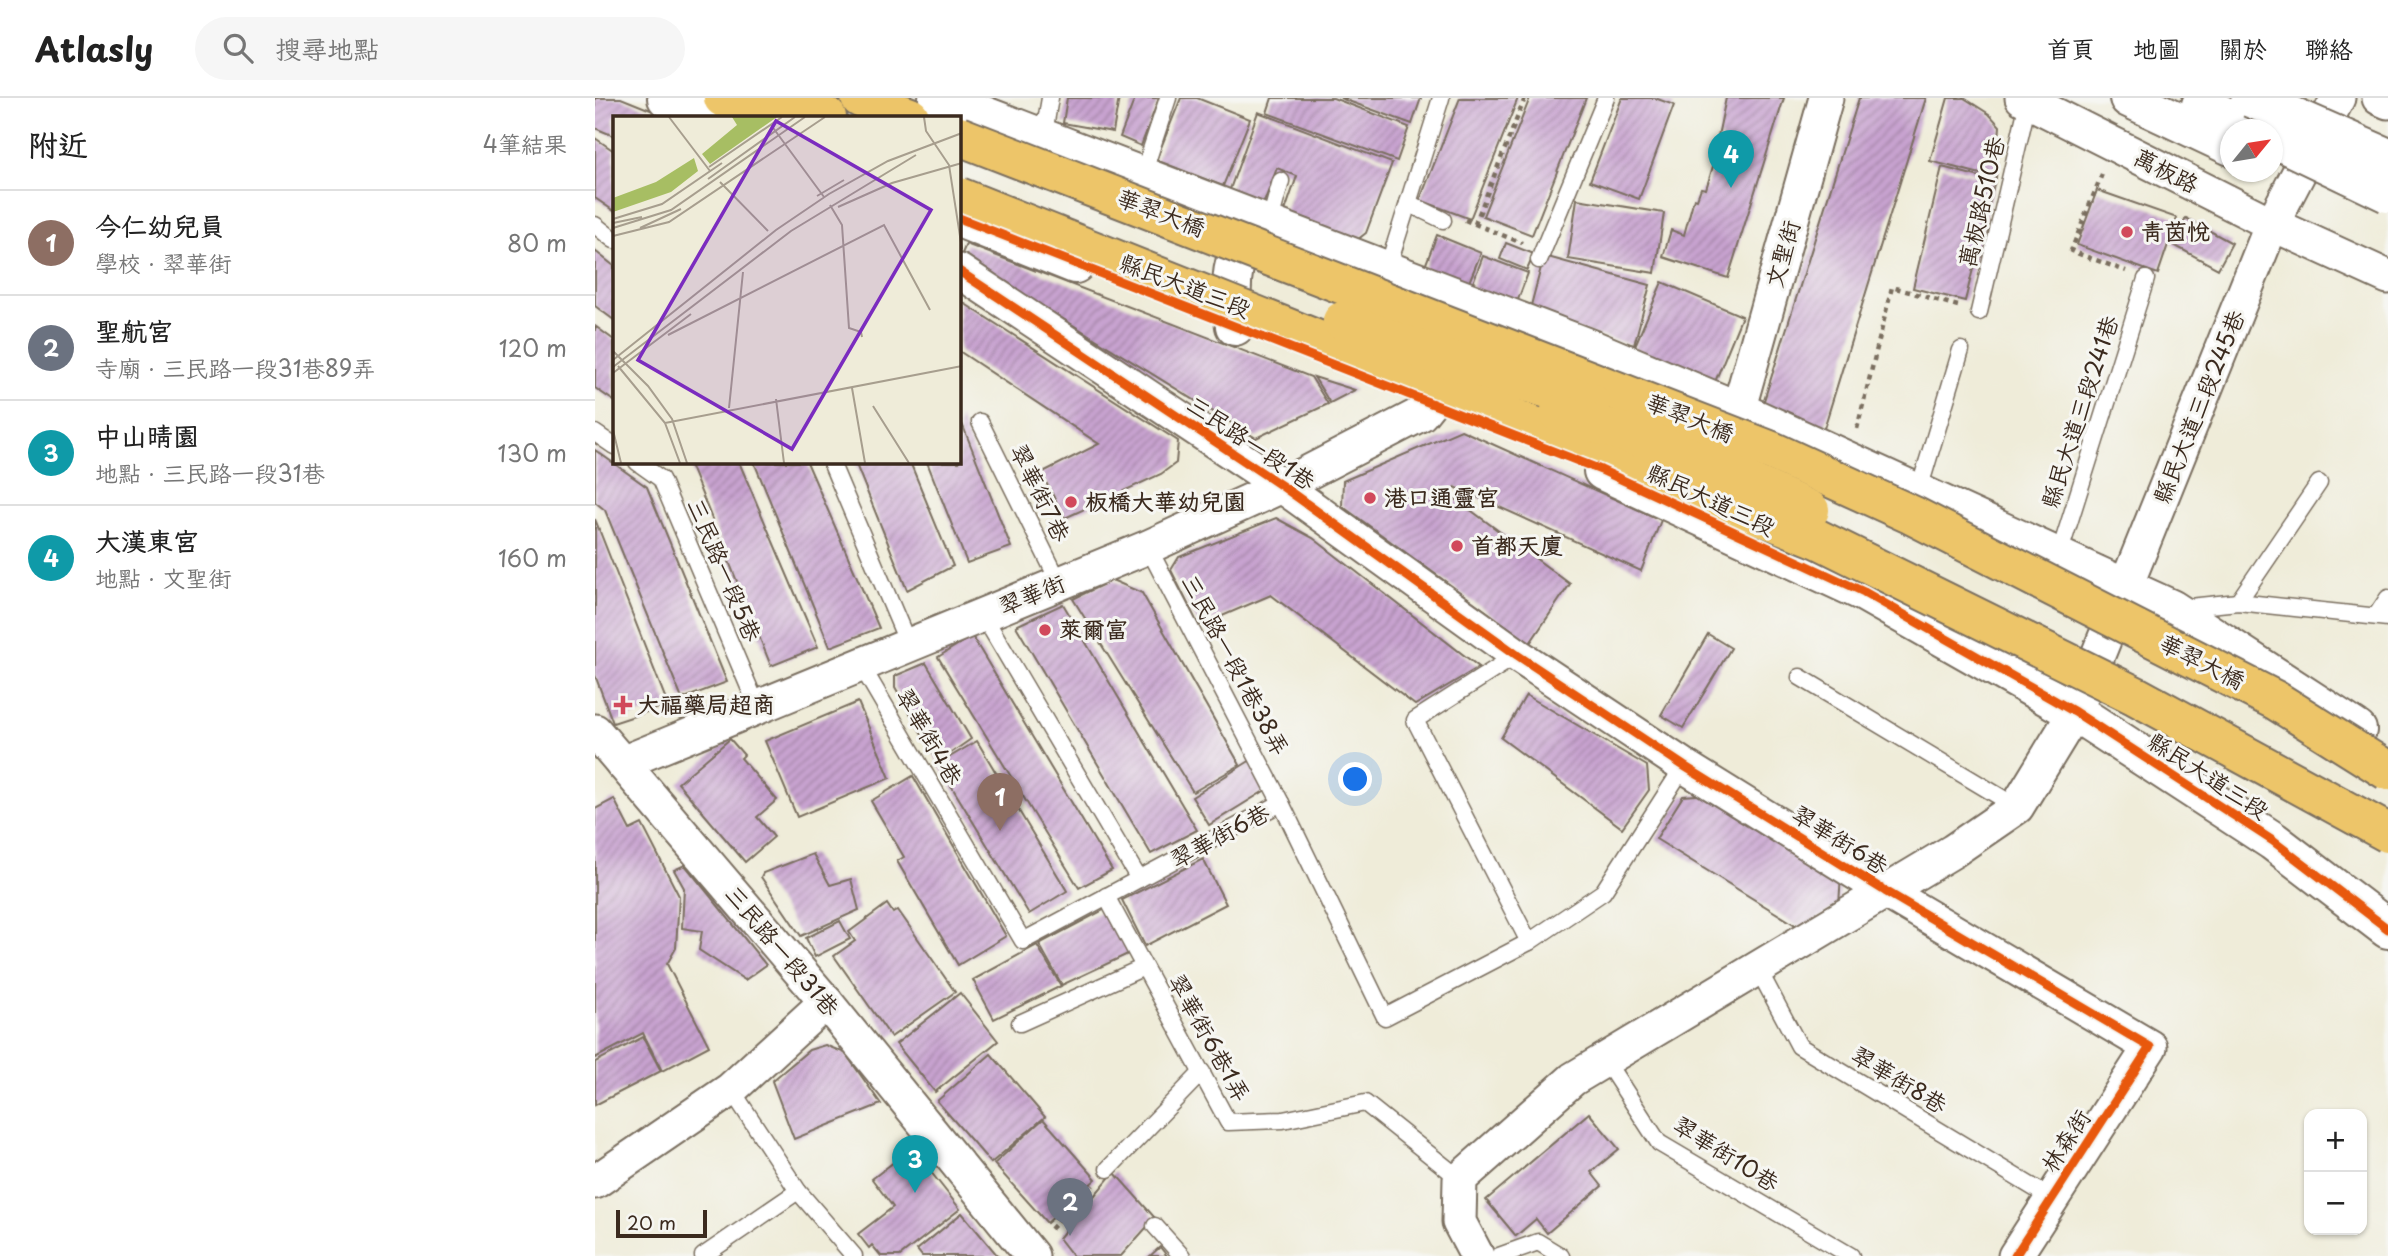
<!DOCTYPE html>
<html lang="zh-TW">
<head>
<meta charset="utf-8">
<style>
	:root { --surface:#fff; --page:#f6f6f6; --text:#222; --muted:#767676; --line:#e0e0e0; --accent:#d93025 }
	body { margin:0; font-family:"Playpen Sans","LXGW WenKai TC",sans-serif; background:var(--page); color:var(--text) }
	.controls { position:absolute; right:21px; bottom:21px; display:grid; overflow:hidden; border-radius:14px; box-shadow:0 2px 5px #0004 }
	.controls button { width:63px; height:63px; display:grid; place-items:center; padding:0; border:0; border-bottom:2px solid var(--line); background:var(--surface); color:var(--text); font:35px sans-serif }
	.compass { position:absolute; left:1625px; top:21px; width:63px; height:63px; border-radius:50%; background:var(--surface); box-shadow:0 2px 5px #0004; rotate:60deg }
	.scale { position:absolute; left:21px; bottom:18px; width:91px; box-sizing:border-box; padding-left:7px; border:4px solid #3b2a1e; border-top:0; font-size:19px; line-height:24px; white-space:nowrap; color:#3b2a1e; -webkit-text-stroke:5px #f6f6f2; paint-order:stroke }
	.you { position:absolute; left:761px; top:682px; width:24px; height:24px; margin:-18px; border:5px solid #fff; border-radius:50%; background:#1a73e8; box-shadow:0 0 0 10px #1a73e833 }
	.badge { display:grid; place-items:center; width:46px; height:46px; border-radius:50%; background:var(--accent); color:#fff; font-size:23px; font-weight:700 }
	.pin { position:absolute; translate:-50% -58px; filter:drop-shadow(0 2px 4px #0008) }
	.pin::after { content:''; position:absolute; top:37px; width:24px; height:21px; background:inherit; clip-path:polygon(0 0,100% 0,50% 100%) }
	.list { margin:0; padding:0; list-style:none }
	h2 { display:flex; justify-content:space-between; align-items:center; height:91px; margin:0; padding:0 28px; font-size:30px }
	h2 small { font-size:23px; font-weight:400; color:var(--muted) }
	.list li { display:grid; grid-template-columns:46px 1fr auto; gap:21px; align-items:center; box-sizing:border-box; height:105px; padding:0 28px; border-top:2px solid var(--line) }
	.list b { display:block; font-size:26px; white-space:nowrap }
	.list p { margin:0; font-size:23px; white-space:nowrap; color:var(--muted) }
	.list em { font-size:23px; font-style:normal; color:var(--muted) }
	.icon { flex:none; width:38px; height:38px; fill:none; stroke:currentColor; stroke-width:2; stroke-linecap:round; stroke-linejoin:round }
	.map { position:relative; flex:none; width:1793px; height:1158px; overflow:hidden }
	header { display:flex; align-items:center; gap:42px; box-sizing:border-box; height:98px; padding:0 35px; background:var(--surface); border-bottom:2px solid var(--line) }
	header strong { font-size:33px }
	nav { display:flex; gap:38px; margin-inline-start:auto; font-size:24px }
	.search { width:490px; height:63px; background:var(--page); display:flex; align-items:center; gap:18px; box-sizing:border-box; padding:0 24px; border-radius:38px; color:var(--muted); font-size:26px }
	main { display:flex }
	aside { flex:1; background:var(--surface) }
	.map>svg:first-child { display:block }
	.building { fill:url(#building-hatch) }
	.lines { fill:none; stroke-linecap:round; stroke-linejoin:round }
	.service-casing { stroke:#7a6e5f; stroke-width:19 }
	.minor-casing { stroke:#7a6e5f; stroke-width:37 }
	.tertiary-casing { stroke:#7a6e5f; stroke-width:42 }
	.trunk-casing { stroke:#7a6e5f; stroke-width:42 }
	.path { stroke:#7a6e5f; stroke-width:4.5; stroke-dasharray:5 5; stroke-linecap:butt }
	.service { stroke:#fff; stroke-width:16 }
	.minor { stroke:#fff; stroke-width:33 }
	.tertiary { stroke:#fff; stroke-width:38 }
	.trunk { stroke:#edc569; stroke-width:38 }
	.tertiary-bridge-casing { stroke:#7a6e5f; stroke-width:42; stroke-linecap:butt }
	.trunk-bridge-casing { stroke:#7a6e5f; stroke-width:42; stroke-linecap:butt }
	.tertiary-bridge { stroke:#fff; stroke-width:38 }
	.trunk-bridge { stroke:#edc569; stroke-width:38 }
	.cycleway-casing { stroke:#f6f6f2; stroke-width:13 }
	.cycleway { stroke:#e8590c; stroke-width:9 }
	.poi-dot { fill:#d1495b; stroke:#f6f6f2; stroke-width:2.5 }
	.labels { text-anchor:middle; stroke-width:6; stroke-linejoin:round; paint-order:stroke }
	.street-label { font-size:23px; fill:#3b2a1e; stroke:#f6f6f2 }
	.poi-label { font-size:23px; font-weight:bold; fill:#3b2a1e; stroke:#f6f6f2; text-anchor:start }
	.inset-road { fill:none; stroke:#a79e8e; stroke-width:2 }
	.view { fill:#7b2cbf; fill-opacity:0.15; stroke:#7b2cbf; stroke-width:3.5 }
	.inset-edge { fill:none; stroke:#3b2a1e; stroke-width:3.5 }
</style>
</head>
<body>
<header>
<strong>Atlasly</strong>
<div class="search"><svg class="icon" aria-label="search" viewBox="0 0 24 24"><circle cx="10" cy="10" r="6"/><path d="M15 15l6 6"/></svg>搜尋地點</div>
<nav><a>首頁</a><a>地圖</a><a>關於</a><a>聯絡</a></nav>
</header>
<main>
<aside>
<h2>附近<small>4筆結果</small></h2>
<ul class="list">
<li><span class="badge" style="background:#8d6e63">1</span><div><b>今仁幼兒員</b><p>學校 · 翠華街</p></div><em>80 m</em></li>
<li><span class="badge" style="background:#6b7280">2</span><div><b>聖航宮</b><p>寺廟 · 三民路一段31巷89弄</p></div><em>120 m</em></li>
<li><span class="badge" style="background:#0f9aa8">3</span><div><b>中山晴園</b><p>地點 · 三民路一段31巷</p></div><em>130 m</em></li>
<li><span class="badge" style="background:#0f9aa8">4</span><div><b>大漢東宮</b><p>地點 · 文聖街</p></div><em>160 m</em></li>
</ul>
</aside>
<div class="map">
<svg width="1793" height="1158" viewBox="0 0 1793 1158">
	<defs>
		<pattern id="building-hatch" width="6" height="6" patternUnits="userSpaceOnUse" patternTransform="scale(1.75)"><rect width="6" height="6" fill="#c8a3d0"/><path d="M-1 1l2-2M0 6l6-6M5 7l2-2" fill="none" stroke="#a485a8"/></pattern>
	</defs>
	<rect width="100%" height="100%" fill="#f6f6f2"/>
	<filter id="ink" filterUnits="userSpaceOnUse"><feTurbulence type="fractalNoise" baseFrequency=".0143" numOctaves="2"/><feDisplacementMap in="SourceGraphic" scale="14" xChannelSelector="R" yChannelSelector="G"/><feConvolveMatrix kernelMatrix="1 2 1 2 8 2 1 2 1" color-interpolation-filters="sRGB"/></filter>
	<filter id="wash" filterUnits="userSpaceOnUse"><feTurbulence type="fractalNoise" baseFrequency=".00686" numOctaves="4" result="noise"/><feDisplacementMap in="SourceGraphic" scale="28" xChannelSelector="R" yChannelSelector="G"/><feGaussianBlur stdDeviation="1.57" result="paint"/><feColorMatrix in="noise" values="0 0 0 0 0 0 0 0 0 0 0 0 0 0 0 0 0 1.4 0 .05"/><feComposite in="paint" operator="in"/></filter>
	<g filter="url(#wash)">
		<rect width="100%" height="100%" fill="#efecd9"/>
		<g id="blocks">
			<g class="building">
				<path d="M0 0H26L73 19H19V38L0 30Z"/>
				<path d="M472 0H524L518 34 468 25Z"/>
				<path d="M540 0H564L546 48 525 39Z"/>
				<path d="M586 0H602L655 21 628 88 561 62Z"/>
				<path d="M677 0H738L814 29 802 63 672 15Z"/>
				<path d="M745 0H826L817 26Z"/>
				<path d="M865 0H923L875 121 825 102Z"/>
				<path d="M935 0H991L937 137 888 118Z"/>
				<path d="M1027 0H1060L1079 7 1044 101 995 83Z"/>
				<path d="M1131 0H1189L1133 180 1068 159 1076 132 1089 137 1099 100 1102 101 1106 90 1111 91 1127 39 1123 38Z"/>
				<path d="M1264 0H1331L1226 340 1167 309Z"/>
				<path d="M1353 0H1369L1394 16 1405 28 1401 80 1335 63Z"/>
				<path d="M663 14 797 65 771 135 762 142 689 116 702 78 682 70 668 107 634 94Z"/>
				<path d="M0 40 19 53V113L0 100Z"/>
				<path d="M1347 69 1400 83 1370 203 1318 190Z"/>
				<path d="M1502 92 1582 120 1563 176 1482 147Z"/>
				<path d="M982 101 1069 115 1060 175 973 161Z"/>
				<path d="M1591 120 1637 145 1623 171 1577 146Z"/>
				<path d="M842 137 886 155 872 189 829 171Z"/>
				<path d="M911 145 939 156 932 172 905 161Z"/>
				<path d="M371 146 716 279 733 306 661 340 366 158Z"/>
				<path d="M0 153 19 168V222L0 208Z"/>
				<path d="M888 158 933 175 921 207 876 190Z"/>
				<path d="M949 158 1055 187 1039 247 933 219Z"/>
				<path d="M1067 184 1147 218 1120 284 1039 250Z"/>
				<path d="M364 202 583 343 581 365 566 376 470 420 446 375 504 346 364 253Z"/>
				<path d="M0 228 19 242V303L0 290Z"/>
				<path d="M719 279 760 292 735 305Z"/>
				<path d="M364 318 416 449 372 465 332 364H364Z"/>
				<path d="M866 332 1066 422 1046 473 860 389 854 396 975 486 935 545 747 408 748 383Z"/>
				<path d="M0 352 52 389 132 584 87 601 10 412 0 404Z"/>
				<path d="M94 364H144L223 549 176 568Z"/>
				<path d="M159 364H212L284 530 235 549Z"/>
				<path d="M260 364H315L358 468 312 492Z"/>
				<path d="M681 420 718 440 884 569 820 607 676 497 604 528 576 472 584 459Z"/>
				<path d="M0 421 73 607 18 625 0 577Z"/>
				<path d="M517 482 547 495 645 667 598 694 478 501Z"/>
				<path d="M468 506 602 732 556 756 421 528Z"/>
				<path d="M1113 536 1136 550 1088 630 1066 617Z"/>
				<path d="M377 538 517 772 484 790 343 559Z"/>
				<path d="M331 565 376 641 343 664 300 589V578Z"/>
				<path d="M931 597 1052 668 1054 692 1027 730 906 640Z"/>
				<path d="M263 604 295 680 202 719 170 643Z"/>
				<path d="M135 641 149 657 146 660 182 702 162 719 179 739 150 764 83 685Z"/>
				<path d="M382 643 472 793 434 816 343 666Z"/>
				<path d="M656 662 674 690 614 727 597 699Z"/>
				<path d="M318 678 411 838 363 867 302 763 309 759 276 703Z"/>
				<path d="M1116 696 1246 777 1244 806 1207 831 1061 741 1088 698Z"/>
				<path d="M19 701 35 732 47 726 84 798 81 850 72 866 114 948 67 973 48 935 0 960V711Z"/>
				<path d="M218 756 235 787 256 781 264 812 206 838 166 779 168 775Z"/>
				<path d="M608 761 631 806 550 848 527 802Z"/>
				<path d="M90 767 171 867 150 882 104 852 107 833 87 830 89 790 79 772Z"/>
				<path d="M292 806 298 815 303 812 360 894 296 939 239 858 260 843 254 834Z"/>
				<path d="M512 810 535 855 467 887 444 846Z"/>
				<path d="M245 823 255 841 220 859 211 840Z"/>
				<path d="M442 847 466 888 399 921 378 882Z"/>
				<path d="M365 895 403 943 340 994 301 946Z"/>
				<path d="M48 939 66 973 0 1007V964Z"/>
				<path d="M230 947 250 955 286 1006 199 1041 177 983 214 952Z"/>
				<path d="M396 956 450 1019 396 1065 342 1003Z"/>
				<path d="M994 1015 1024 1051 996 1074 1007 1088 952 1135 941 1121 921 1138 891 1102Z"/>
				<path d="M448 1021 501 1081 452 1125 399 1066Z"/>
				<path d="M317 1050 365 1111 305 1158H286L277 1147 274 1150 263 1136 298 1109 277 1081Z"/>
				<path d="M519 1074 560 1120 526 1158H478L464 1140Z"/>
				<path d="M367 1115 403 1158H327L322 1152Z"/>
				<path d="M565 1149 572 1158H555Z"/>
			</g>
		</g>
	</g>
	<g filter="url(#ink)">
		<use href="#blocks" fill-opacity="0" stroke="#7a6e5f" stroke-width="2"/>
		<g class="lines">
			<defs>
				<g id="service">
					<path d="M448 41 455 0"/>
					<path d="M547 79 573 0"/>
					<path d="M813 105 848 122"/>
					<path d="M674 126 686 83"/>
					<path d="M0 127 19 142"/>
					<path d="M944 162 1011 0"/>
					<path d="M792 172 846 0"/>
					<path d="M1384 214 1433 4"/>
					<path d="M385 324 465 486"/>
					<path d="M0 335 19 348"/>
					<path d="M42 364 66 381 162 608"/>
					<path d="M236 364 314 548"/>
					<path d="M1323 395 1366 252"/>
					<path d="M553 449 686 705"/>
					<path d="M1463 460 1551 181"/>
					<path d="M1643 504 1724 385"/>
					<path d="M1585 510 1643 504 1793 520"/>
					<path d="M388 517 544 781"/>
					<path d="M1781 518 1793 500"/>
					<path d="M922 557 820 622 934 844"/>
					<path d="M266 567 428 843 686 705 790 919 934 844 1008 794 1089 668"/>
					<path d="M1205 579 1422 709"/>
					<path d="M511 798 633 1024 688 1022 770 1005 865 1081"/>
					<path d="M1162 869 1204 948 1456 1100"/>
					<path d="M425 925 549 869"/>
					<path d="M1010 962 1064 1045 1256 1158"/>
					<path d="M136 991 203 1093 259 1158"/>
					<path d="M513 1071 607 974"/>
					<path d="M560 1128 587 1158"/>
					<path d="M108 1158 203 1093"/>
					<path d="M904 1158 943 1144 966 1158"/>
				</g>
				<g id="minor">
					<path d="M1427 0 1677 126 1793 179"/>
					<path d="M1784 0 1793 4"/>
					<path d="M364 173 687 388 922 557 1089 668 1290 793 1555 949 1420 1158"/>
					<path d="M1143 313 1231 0"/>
					<path d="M0 633 231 904 437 1158"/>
					<path d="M27 665 553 449 687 388 826 316 834 306"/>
					<path d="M0 1084 136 991 231 904"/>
					<path d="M882 1158 864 1124 865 1081 978 981 1358 753 1422 709 1480 614 1677 126 1743 0"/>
				</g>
				<g id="tertiary">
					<path d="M72 0 115 19"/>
					<path d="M343 0 1001 253 1143 313 1576 511 1762 632"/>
					<path d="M1534 0 1636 48"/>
					<path d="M1606 7 1659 32"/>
					<path d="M364 120 480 166"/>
					<path d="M640 228C634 192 632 144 672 127"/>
					<path d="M1008 373 1269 494 1480 614 1678 743 1793 831"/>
				</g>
				<g id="trunk">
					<path d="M128 0 169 19"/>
					<path d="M184 0 232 19"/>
					<path d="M265 0 315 19"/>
				</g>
			</defs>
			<use href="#service" class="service-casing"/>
			<use href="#minor" class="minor-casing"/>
			<use href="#tertiary" class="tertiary-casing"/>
			<use href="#trunk" class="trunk-casing"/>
			<g class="path">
				<path d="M1507 76 1476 153 1531 173"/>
				<path d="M870 122 927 145"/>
				<path d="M880 126 930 0"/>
				<path d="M1262 331 1297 189 1363 208"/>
				<path d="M456 1131 498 1087"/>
			</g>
			<use href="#service" class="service"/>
			<use href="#minor" class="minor"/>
			<use href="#tertiary" class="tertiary"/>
			<use href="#trunk" class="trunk"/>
			<defs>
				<g id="tertiary-bridge">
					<path d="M1656 0 1793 60"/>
					<path d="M1678 40 1793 95"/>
				</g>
				<g id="trunk-bridge">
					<path d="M364 38 1177 353 1317 417 1680 602 1793 673"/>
					<path d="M364 99 1223 441 1541 598 1793 735"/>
					<path d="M747 223 837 256 996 304"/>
					<path d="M964 316C1051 337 1134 374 1215 412"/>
				</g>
			</defs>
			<use href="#tertiary-bridge" class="tertiary-bridge-casing"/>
			<use href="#trunk-bridge" class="trunk-bridge-casing"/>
			<use href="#tertiary-bridge" class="tertiary-bridge"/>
			<use href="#trunk-bridge" class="trunk-bridge"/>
			<defs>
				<g id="cycleway">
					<path d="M364 120 1006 372 1269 494 1480 614 1678 743 1793 831"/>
					<path d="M364 173 687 388 922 557 1089 668 1290 793 1555 949 1420 1158"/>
				</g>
			</defs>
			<use href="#cycleway" class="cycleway-casing"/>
			<use href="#cycleway" class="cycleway"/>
		</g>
	</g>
	<g class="poi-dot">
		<circle cx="1532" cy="134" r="7"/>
		<circle cx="775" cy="400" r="7"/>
		<circle cx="476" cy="404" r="7"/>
		<circle cx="862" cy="448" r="7"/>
		<circle cx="450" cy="532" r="7"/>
		<path d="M24.5 596.5h7v7h7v7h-7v7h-7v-7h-7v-7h7z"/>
	</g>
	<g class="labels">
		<g class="street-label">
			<text transform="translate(1571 73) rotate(27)" y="8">萬板路</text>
			<text transform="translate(1387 104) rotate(-77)" y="8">萬板路510巷</text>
			<text transform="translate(566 115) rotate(21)" y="8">華翠大橋</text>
			<text transform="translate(1188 156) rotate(-74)" y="8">文聖街</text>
			<text transform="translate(590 188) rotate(21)" y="8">縣民大道三段</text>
			<text transform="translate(1604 309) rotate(-68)" y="8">縣民大道三段245巷</text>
			<text transform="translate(1485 314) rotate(-72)" y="8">縣民大道三段241巷</text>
			<text transform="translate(1095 320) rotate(22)" y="8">華翠大橋</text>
			<text transform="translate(656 345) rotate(34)" y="8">三民路一段1巷</text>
			<text transform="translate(445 395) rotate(64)" y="8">翠華街7巷</text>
			<text transform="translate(1116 402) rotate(25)" y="8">縣民大道三段</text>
			<text transform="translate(129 472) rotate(67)" y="8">三民路一段5巷</text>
			<text transform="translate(437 497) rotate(-22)" y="8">翠華街</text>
			<text transform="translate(1607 564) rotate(27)" y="8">華翠大橋</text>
			<text transform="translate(640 567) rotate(62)" y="8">三民路一段1巷38弄</text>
			<text transform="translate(334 639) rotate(60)" y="8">翠華街4巷</text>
			<text transform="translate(1613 678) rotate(33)" y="8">縣民大道三段</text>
			<text transform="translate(625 738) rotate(-28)" y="8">翠華街6巷</text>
			<text transform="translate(1245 742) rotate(32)" y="8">翠華街6巷</text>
			<text transform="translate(187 853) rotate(50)" y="8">三民路一段31巷</text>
			<text transform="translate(614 940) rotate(61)" y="8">翠華街6巷1弄</text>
			<text transform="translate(1304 982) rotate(31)" y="8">翠華街8巷</text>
			<text transform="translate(1471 1043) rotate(-57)" y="8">林森街</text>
			<text transform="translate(1131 1056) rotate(32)" y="8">翠華街10巷</text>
		</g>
		<g class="poi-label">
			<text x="1546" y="142">青茵悅</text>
			<text x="789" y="408">港口通靈宮</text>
			<text x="490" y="412">板橋大華幼兒園</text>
			<text x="876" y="456">首都天廈</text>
			<text x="464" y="540">萊爾富</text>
			<text x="42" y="615">大福藥局超商</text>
		</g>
	</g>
	<g transform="translate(18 18)">
		<rect width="348" height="348" fill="#efecd9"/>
		<path d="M119 1H164L97 48 89 38 124 9ZM81 42 85 55 58 76 0 96V82L43 66Z" fill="#a7be63"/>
		<path class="inset-road" d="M56 1 97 55M311 1 313 15 336 49 349 133M158 9 211 81M96 51 169 1M95 63 182 1M107 66 155 115M204 80 231 64M217 89 229 109 236 212 248 216 249 221M225 91 279 67 349 47M0 103 49 88 109 47M0 107 29 101M0 112 58 94 192 1M27 112 68 93M0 120 56 106 212 1M55 219 271 109 317 194M0 235 35 270 59 303 74 347M0 244 163 114 216 78 275 45 349 17M5 250 52 307 67 347M0 251 178 115 303 39M0 257 78 198M239 272 252 347M163 283 171 347M260 290 296 347M116 292 130 156M52 307 349 250M0 314 8 347"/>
		<path class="view" d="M163 5 318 94 179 333 25 244Z"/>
		<rect width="348" height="348" class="inset-edge"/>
	</g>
</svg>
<div class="controls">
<button>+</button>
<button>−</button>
</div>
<svg class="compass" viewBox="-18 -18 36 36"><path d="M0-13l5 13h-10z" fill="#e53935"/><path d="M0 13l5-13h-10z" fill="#767676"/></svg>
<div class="scale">20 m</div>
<div class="you"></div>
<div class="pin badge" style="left:405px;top:733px;background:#8d6e63">1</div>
<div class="pin badge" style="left:475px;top:1138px;background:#6b7280">2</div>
<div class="pin badge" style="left:320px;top:1095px;background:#0f9aa8">3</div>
<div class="pin badge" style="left:1136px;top:90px;background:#0f9aa8">4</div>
</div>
</main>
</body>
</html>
